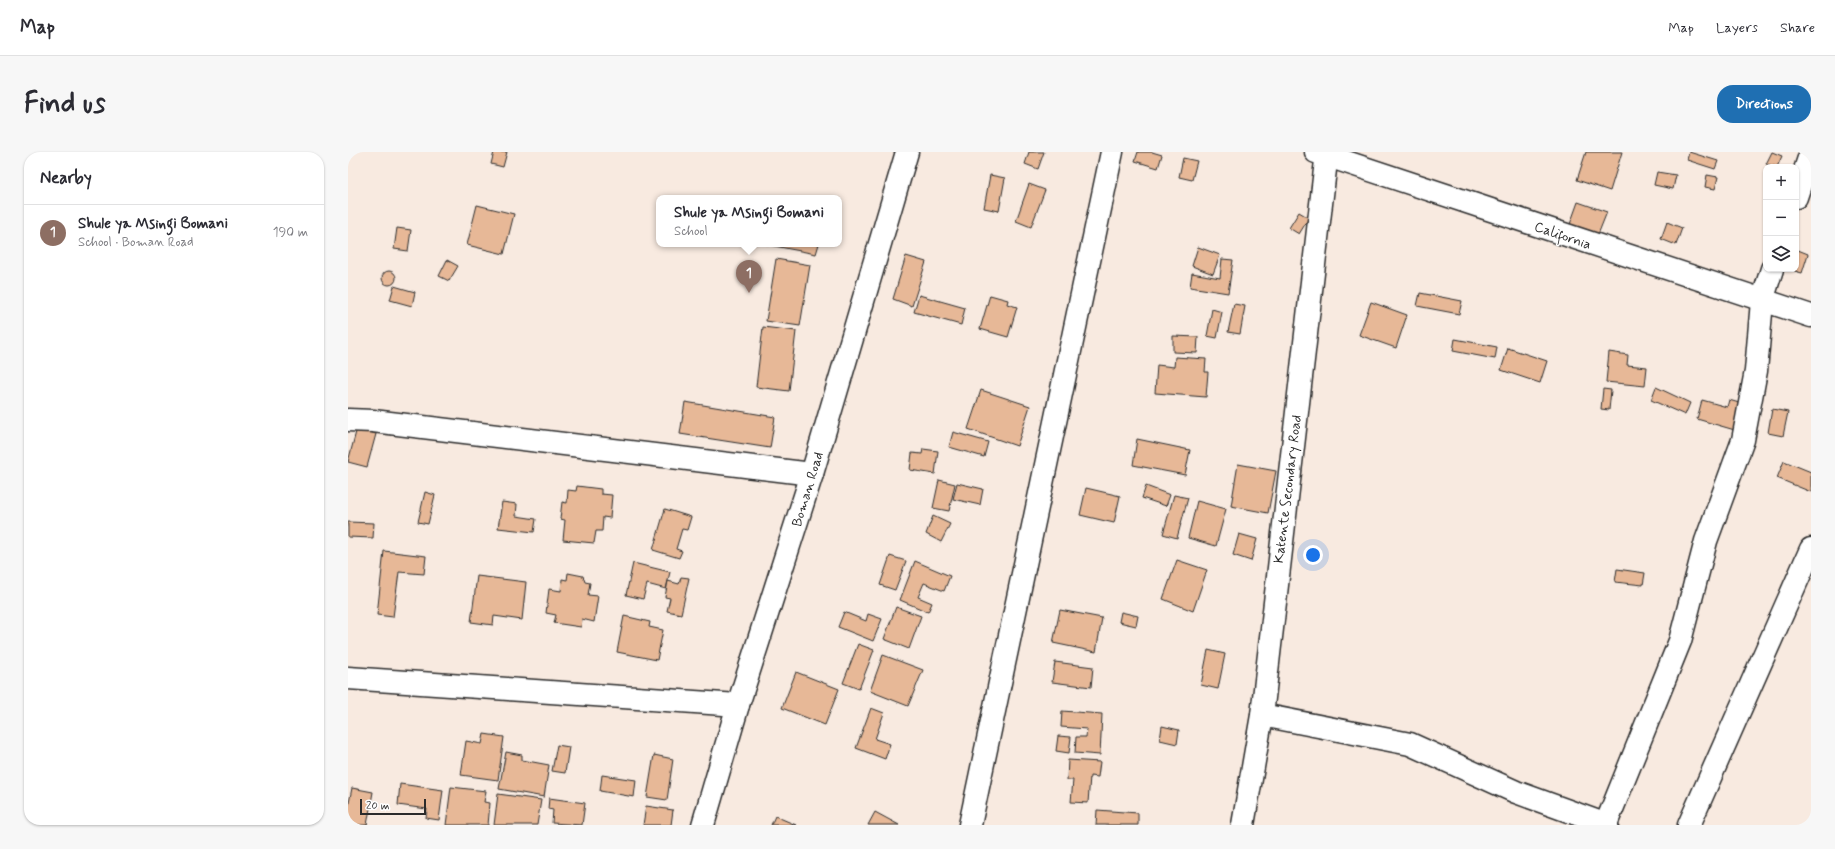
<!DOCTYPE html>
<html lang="en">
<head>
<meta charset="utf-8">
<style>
	:root { --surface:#fff; --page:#f7f7f7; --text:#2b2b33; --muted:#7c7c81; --line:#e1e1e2; --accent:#1f6fb2 }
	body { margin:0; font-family:Mynerve,sans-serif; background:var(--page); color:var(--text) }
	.controls { position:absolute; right:12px; top:12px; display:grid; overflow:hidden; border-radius:8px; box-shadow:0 1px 3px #0004 }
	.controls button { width:36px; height:36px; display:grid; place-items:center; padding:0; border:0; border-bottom:1px solid var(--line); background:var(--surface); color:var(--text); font:20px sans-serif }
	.scale { position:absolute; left:12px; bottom:10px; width:66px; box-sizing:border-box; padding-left:4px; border:2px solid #2b2b2b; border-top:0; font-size:11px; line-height:14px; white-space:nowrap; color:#2b2b2b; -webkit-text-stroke:3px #fff; paint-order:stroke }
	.you { position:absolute; left:965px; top:403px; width:14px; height:14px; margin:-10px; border:3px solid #fff; border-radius:50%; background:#1a73e8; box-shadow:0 0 0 6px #1a73e833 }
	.badge { display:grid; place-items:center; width:26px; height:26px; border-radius:50%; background:var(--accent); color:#fff; font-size:13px; font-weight:700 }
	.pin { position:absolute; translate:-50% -33px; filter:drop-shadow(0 1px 2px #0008) }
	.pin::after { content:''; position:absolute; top:21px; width:14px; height:12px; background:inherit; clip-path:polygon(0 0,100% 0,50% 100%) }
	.popup { position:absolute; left:308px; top:43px; width:186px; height:52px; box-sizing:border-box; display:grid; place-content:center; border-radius:8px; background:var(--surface); filter:drop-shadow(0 1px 3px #0005); font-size:13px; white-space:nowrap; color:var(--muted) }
	.popup b { font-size:15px; color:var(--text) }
	.popup::after { content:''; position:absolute; left:50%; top:100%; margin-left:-8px; border:8px solid transparent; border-top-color:var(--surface) }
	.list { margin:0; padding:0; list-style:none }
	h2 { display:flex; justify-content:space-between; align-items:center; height:52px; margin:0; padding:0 16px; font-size:17px }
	h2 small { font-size:13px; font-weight:400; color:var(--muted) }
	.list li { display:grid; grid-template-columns:26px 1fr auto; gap:12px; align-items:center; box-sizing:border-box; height:56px; padding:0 16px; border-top:1px solid var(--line) }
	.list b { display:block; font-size:15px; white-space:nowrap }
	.list p { margin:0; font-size:13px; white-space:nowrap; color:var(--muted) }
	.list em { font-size:13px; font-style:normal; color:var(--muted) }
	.icon { flex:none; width:22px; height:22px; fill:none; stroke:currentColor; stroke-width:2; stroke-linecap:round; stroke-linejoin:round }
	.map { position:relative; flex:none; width:1463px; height:673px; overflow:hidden; border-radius:16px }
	header { display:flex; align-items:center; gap:24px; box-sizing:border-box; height:56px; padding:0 20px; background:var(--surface); border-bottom:1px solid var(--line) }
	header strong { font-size:19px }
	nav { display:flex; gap:22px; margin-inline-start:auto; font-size:14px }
	.intro { display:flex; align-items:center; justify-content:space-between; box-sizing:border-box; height:96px; padding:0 24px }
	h1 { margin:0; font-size:28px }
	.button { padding:10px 18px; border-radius:16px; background:var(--accent); color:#fff; font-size:14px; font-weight:700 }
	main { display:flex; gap:24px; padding:0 24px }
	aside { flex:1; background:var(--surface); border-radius:16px; box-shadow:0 1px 3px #0004 }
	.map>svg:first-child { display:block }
	.building { fill:#e7b897; stroke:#2b2b2b }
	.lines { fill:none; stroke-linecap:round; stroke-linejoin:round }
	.minor-casing { stroke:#2b2b2b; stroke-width:25 }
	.minor { stroke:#fff; stroke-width:22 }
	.labels { text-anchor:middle; stroke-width:3; stroke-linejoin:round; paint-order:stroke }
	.street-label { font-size:14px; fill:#2b2b2b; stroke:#fff }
</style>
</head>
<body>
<header>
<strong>Map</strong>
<nav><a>Map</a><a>Layers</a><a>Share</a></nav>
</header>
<div class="intro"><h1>Find us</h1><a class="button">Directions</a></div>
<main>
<aside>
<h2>Nearby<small></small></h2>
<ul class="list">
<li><span class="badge" style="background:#8d6e63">1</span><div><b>Shule ya Msingi Bomani</b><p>School · Boman Road</p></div><em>190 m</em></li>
</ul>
</aside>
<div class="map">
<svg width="1463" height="673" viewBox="0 0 1463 673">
	<rect width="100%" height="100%" fill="#f8eae0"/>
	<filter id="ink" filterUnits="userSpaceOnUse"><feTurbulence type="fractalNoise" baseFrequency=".025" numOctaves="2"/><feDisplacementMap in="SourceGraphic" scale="8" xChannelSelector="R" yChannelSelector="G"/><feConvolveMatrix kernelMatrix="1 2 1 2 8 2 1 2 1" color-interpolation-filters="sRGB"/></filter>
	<g filter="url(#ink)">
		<g class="building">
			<path d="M146 0H159L155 15 143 12Z"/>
			<path d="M681 0H696L690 17 677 12Z"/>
			<path d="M790 0H804L814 3 810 16 787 9Z"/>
			<path d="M1238 0H1274L1262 39 1229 28Z"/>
			<path d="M1341 0 1370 9 1367 17 1339 8Z"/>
			<path d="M1424 0 1434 4 1429 15 1418 12Z"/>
			<path d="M835 6 849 9 844 28 831 25Z"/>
			<path d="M1309 20 1328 23 1325 37 1306 33Z"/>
			<path d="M642 23 657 26 651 59 636 56Z"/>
			<path d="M1359 23 1370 25 1367 37 1357 35Z"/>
			<path d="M681 32 697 38 683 75 668 69Z"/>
			<path d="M1230 50 1259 60 1249 85 1221 75Z"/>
			<path d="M129 53 166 62 156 102 119 93Z"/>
			<path d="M951 60 961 66 951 82 941 76Z"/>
			<path d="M1319 70 1334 76 1328 93 1313 87Z"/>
			<path d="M49 76 63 78 60 99 46 97Z"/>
			<path d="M416 92H471L468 102Z"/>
			<path d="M850 95 872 103 865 122 844 114Z"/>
			<path d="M1450 98 1460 102 1454 121 1443 118 1448 117V104Z"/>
			<path d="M558 104 578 110 564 154 545 147Z"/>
			<path d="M428 107 462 113 452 174 418 169Z"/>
			<path d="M874 107 885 108 880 141 842 135 844 121 872 126Z"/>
			<path d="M99 108 110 114 101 129 91 124Z"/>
			<circle cx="41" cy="126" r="7"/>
			<path d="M46 134 67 140 64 154 42 148Z"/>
			<path d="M1072 141 1114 149 1111 162 1069 154Z"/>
			<path d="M571 143 617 156 613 173 566 160Z"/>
			<path d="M642 143 660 148 659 152 669 155 660 185 632 177Z"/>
			<path d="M1023 150 1059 163 1048 196 1011 183Z"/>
			<path d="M886 152 897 154 892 182 880 180Z"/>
			<path d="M864 157 874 160 869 186 859 184Z"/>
			<path d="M415 175 448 179 441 239 408 235Z"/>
			<path d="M825 184 850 185 849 201 825 200Z"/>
			<path d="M1107 187 1149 195 1147 207 1105 199Z"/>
			<path d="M1160 196 1199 209 1192 231 1153 218Z"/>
			<path d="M1261 200 1280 203 1279 213 1299 215 1297 234 1258 230Z"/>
			<path d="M827 205 858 207 857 220H860L858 245 807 241 809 213 826 215Z"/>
			<path d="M1308 235 1342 251 1337 263 1303 248Z"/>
			<path d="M1255 237 1263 238 1261 258 1253 257Z"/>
			<path d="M633 238 682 254 669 294 620 277Z"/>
			<path d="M1354 248 1379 255 1381 248 1398 253 1390 279 1349 267Z"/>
			<path d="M337 250 427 265 422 296 332 282Z"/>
			<path d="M1424 257 1440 260 1435 284 1420 281Z"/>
			<path d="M9 276 28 282 19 315 0 310Z"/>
			<path d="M605 280 640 290 636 305 601 295Z"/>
			<path d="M789 287 842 298 837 323 785 313Z"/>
			<path d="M575 297 590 299 587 322 562 318 564 301 574 302Z"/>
			<path d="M1436 309 1463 320V340L1429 326Z"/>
			<path d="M890 312 928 319 920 361 883 354Z"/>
			<path d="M591 328 607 332 601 359 585 356Z"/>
			<path d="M609 331 635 337 632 353 605 347Z"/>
			<path d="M229 334 253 337V342L264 343 262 366 255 365 254 379H248L246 391 215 388 217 368 212 367 214 350 219 351 220 338 228 339Z"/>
			<path d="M798 334 822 343 818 354 794 346Z"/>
			<path d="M738 336 772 344 766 371 732 363Z"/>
			<path d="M77 340 87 343 80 372 70 370Z"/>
			<path d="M826 343 840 346 829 386 815 382Z"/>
			<path d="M849 349 878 357 868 394 840 386Z"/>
			<path d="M154 350 169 352 168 364 188 367 186 380 150 376Z"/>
			<path d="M317 357 343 365 339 378 334 377 328 397 334 399 331 406 305 398Z"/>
			<path d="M585 364 602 372 593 390 578 382Z"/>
			<path d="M0 370 26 371 25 386 0 385Z"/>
			<path d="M891 382 909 387 903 409 885 403Z"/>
			<path d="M36 399 78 404 76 422 51 420 45 465 29 463Z"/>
			<path d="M542 404 558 409 547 438 532 433Z"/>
			<path d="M829 408 859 418 845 459 815 447Z"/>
			<path d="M567 409 602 424 596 439 576 431 570 445 584 451 580 460 552 448Z"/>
			<path d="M285 411 322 420 318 437 299 432 295 447 278 443Z"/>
			<path d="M1269 417 1297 421 1295 433 1267 430Z"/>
			<path d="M220 421 235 424 237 430 242 431 240 443 250 444 246 470 234 467 233 475 206 471 208 463 198 461 201 437 213 439 214 427 219 428Z"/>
			<path d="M129 424 178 430 174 468 146 464 145 473 123 470Z"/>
			<path d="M333 425 341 426 333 462 319 459 322 446 317 445 320 429 331 432Z"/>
			<path d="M548 455 573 464 561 497 536 487Z"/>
			<path d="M712 458 754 466 748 500 705 491Z"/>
			<path d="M496 460 518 469 520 462 534 467 525 489 490 475Z"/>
			<path d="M773 460 790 464 788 474 771 470Z"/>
			<path d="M276 464 302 470 301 475 315 478 309 508 269 500Z"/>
			<path d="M510 492 526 498 511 537 495 531Z"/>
			<path d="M860 498 877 502 870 537 853 533Z"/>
			<path d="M535 503 575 518 560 554 522 539Z"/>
			<path d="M707 510 745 515 743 535 704 530Z"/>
			<path d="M448 520 491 537 477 573 434 556Z"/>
			<path d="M523 556 536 561 527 587 542 592 537 607 508 596Z"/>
			<path d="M714 559 754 562 752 603 727 601 728 585H738L739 577 713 575Z"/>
			<path d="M814 574 831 578 829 592 812 588Z"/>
			<path d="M136 582 156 585 150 628 113 623 118 589 134 592Z"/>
			<path d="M710 584 723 585 721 601 708 599Z"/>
			<path d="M209 593 221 595 217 621 204 619Z"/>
			<path d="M158 600 174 603V608L201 613 196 645 151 637Z"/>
			<path d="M306 603 325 607 319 648 299 645Z"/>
			<path d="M720 608 752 610 750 625 742 624 740 651 723 650 725 628H719Z"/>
			<path d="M254 623 288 628 286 645 252 639Z"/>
			<path d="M52 632 95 638 91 668 78 666 79 657 50 653Z"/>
			<path d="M103 635 138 639 136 650 142 651 140 673H98Z"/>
			<path d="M4 636 25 640 19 673H0V656Z"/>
			<path d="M150 642 193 648 189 673H146Z"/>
			<path d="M201 646 237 651 234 673 204 671 205 658 200 657Z"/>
			<path d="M298 654 325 658 323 673H295Z"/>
			<path d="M749 658 790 661V673H748Z"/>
			<path d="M527 660 551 673H520Z"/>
			<path d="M427 664 448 673H423Z"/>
		</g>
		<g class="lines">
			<defs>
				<g id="minor">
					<path d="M968 0 1463 164"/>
					<path d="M1448 45 1463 0"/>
					<path d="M0 268 25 269 464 322"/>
					<path d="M0 526 390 553"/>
					<path d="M914 563 1062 592 1168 640 1259 673"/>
					<path d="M1258 672 1332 489 1358 389 1395 288 1408 219 1414 149 1424 117"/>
					<path d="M355 673 390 553 464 322 559 0"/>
					<path d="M622 673 764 0"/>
					<path d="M895 673 914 563 979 0"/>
					<path d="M1341 673 1463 397"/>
				</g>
			</defs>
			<use href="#minor" class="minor-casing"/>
			<use href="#minor" class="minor"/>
		</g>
	</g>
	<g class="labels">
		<g class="street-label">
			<text transform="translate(1215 83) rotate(19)" y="5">California</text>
			<text transform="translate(459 337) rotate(-73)" y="5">Boman Road</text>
			<text transform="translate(939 337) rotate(-83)" y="5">Katente Secondary Road</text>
		</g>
	</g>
</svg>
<div class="controls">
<button>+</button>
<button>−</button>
<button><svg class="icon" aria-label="layers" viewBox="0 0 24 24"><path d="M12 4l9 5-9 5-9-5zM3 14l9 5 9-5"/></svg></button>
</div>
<div class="scale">20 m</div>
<div class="you"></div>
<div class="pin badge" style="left:401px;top:141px;background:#8d6e63">1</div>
<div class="popup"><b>Shule ya Msingi Bomani</b>School</div>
</div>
</main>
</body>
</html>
